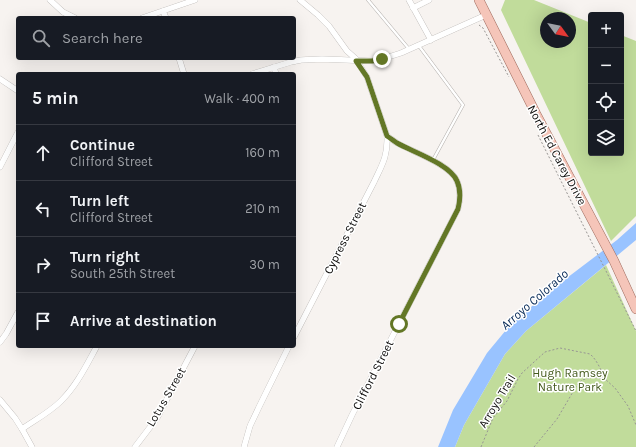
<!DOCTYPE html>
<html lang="en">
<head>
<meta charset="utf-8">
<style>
	:root { --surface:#171b24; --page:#20242c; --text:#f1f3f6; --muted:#9ea1a6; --line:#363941 }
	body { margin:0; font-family:Karla,sans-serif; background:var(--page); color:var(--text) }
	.controls { position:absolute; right:12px; top:12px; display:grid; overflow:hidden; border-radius:4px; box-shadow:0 4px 16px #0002 }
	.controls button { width:36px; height:36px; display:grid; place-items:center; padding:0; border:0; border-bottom:1px solid var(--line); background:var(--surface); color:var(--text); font:20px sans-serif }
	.compass { position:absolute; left:540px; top:12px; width:36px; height:36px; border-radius:50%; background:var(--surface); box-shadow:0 4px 16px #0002; rotate:123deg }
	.stop { position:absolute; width:12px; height:12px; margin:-9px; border:3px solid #637726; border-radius:50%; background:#fff }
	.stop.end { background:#637726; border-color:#fff; box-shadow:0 1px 4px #0008 }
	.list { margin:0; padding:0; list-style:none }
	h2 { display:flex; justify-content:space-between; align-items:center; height:52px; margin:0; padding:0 16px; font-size:17px }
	h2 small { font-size:13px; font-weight:400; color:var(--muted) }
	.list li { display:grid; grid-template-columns:26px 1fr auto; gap:12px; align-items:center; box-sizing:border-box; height:56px; padding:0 16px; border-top:1px solid var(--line) }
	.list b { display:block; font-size:15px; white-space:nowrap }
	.list p { margin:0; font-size:13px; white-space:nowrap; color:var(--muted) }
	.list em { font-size:13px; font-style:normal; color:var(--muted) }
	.icon { flex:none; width:22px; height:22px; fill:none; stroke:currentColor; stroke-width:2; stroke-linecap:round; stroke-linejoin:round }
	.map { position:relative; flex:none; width:636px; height:447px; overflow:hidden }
	.search { position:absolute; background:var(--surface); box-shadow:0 4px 16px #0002; left:16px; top:16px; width:280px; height:44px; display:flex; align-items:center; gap:10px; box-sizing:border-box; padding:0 14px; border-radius:4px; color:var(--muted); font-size:15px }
	.panel { position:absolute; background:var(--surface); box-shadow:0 4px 16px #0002; left:16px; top:72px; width:280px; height:276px; border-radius:4px }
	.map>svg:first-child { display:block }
	.green { fill:#c1dc9b; fill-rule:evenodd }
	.water { fill:#99c3ff }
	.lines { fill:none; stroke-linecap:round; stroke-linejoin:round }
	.service-casing { stroke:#b3afac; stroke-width:3.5 }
	.minor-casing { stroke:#b3afac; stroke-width:6 }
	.primary-casing { stroke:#a06c5f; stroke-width:10 }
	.path { stroke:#979593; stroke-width:1; stroke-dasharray:2 2; stroke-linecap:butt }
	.service { stroke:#fff; stroke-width:2.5 }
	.minor { stroke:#fff; stroke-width:5.5 }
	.primary { stroke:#f5c5b9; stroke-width:9 }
	.route { stroke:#637726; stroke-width:5 }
	.labels { text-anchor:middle; stroke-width:3; stroke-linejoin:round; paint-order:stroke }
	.street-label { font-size:12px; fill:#100f0e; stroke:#fff }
	.park-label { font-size:12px; fill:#455b1e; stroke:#fff }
	.water-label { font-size:13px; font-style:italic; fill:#092b58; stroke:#fff }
</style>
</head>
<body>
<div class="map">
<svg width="636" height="447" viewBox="0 0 636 447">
	<rect width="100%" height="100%" fill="#f7f3f0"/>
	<g class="green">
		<path d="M505 0H534L591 23V153H621V35L636 41V216L611 241 501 10ZM546 18H570V42H546Z"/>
		<path d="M606 265 636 331V447H455L464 425 505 354 526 331Z"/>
	</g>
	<path class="water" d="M636 223V240L526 331 505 354 464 425 455 447H438L453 410 487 353 511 324 551 290 617 240Z"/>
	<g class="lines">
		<defs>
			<g id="service">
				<path d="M368 0 409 49"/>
				<path d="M419 46 463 105 433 160"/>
			</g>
			<g id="minor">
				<path d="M50 0 63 12 75 18"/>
				<path d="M300 0 318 15 329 26 347 51 355 58 367 77 387 136C390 138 394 141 397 143 413 152 450 164 457 181 461 190 460 201 458 209L352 415 337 447"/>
				<path d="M409 0 431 40"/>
				<path d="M413 8 429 0"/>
				<path d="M163 11 166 18"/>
				<path d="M142 18 195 0"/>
				<path d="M179 58 184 74"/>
				<path d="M274 67 276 74"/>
				<path d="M252 74 291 62 301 60 322 59 372 61 382 59 401 53 486 15"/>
				<path d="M0 79 18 91"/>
				<path d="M0 167 18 132"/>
				<path d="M294 337 374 182C382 165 388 156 387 136"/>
				<path d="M0 342 6 334 18 312"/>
				<path d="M0 400 15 418 22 429 32 447"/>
				<path d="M22 429C35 420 50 412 61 401 77 385 86 366 97 346"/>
				<path d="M135 447 157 418 195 346"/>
				<path d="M244 447 250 426 259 407 289 346"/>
			</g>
			<path id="primary" d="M479 0 536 114 614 261 636 309"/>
		</defs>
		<use href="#service" class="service-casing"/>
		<use href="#minor" class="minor-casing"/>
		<use href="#primary" class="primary-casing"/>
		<g class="path">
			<path d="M479 25 483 28 509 77"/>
			<path d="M538 135 636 331"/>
			<path d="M481 447 493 418 507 401 518 379 522 373 545 352 560 348 590 354C597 360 601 370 605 379"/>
			<path d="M534 447 557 419 577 385 582 380 593 377 605 379 615 388 628 406 636 425"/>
		</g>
		<use href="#service" class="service"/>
		<use href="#minor" class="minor"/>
		<use href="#primary" class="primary"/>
	</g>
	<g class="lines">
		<path class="route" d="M382 59 372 61H356L367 77 387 136C390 138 394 141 397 143 413 152 450 164 457 181 461 190 460 201 458 209L399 324"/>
	</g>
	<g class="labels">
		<g class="street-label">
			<text transform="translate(557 155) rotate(62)" y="4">North Ed Carey Drive</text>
			<text transform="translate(345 238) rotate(-63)" y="4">Cypress Street</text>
			<text transform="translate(373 375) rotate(-63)" y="4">Clifford Street</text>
			<text transform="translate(166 397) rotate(-60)" y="4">Lotus Street</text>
			<text transform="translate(497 401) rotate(-59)" y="4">Arroyo Trail</text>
		</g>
		<g class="park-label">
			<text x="570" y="377">Hugh Ramsey<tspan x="570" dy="14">Nature Park</tspan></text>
		</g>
		<g class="water-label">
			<text transform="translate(534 299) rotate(-41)" y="5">Arroyo Colorado</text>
		</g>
	</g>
</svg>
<div class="controls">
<button>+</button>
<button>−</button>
<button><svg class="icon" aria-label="locate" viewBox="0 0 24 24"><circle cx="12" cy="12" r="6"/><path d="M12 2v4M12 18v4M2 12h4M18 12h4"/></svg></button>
<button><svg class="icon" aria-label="layers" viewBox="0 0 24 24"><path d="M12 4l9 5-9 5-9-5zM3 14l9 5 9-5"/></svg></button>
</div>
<svg class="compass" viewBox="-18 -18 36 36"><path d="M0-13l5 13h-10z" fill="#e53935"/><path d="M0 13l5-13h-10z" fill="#9ea1a6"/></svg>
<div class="stop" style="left:399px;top:324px"></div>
<div class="stop end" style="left:382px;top:59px"></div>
<div class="search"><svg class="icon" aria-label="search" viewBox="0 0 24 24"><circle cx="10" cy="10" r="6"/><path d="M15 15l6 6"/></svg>Search here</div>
<section class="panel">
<h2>5 min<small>Walk · 400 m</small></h2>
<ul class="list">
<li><svg class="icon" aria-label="ahead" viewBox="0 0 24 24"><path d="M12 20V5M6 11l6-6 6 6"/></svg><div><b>Continue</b><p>Clifford Street</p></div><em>160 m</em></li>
<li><svg class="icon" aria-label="left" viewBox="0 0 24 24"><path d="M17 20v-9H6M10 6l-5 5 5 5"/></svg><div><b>Turn left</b><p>Clifford Street</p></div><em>210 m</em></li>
<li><svg class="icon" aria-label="right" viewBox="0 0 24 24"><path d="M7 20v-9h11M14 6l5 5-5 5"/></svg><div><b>Turn right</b><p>South 25th Street</p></div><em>30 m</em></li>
<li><svg class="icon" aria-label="arrive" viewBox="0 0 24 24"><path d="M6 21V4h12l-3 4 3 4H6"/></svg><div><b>Arrive at destination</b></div></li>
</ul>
</section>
</div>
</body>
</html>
